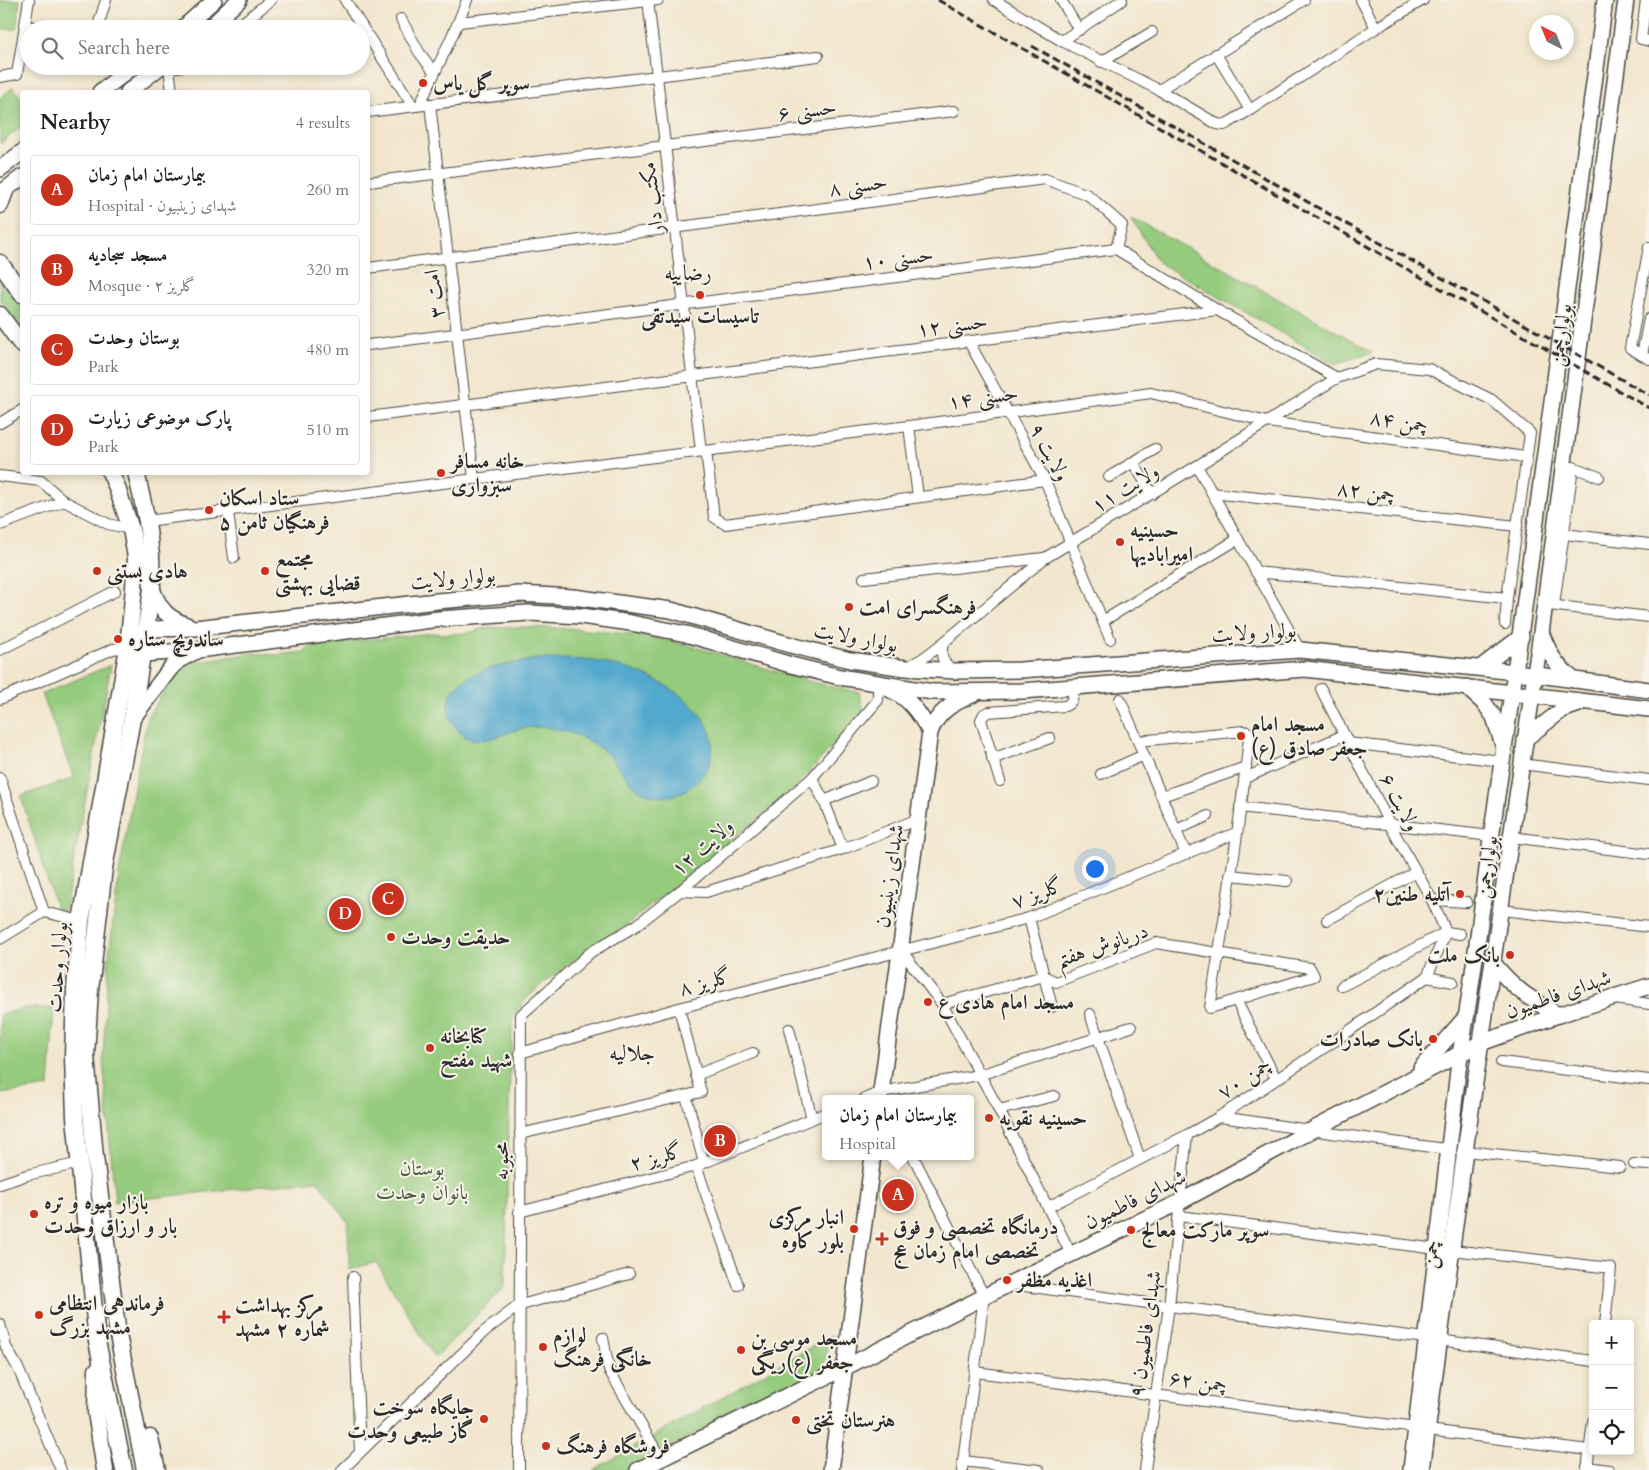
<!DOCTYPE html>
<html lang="en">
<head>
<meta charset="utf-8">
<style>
	:root { --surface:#fff; --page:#f6f6f6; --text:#202124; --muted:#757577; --line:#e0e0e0; --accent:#c8321e }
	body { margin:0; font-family:Cardo,Amiri,serif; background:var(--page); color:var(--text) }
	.controls { position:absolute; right:15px; bottom:15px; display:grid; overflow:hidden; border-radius:5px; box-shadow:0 2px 8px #0003 }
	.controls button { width:45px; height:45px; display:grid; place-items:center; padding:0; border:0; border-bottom:1px solid var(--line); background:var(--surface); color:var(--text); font:25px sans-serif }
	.compass { position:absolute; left:1529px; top:15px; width:45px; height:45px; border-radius:50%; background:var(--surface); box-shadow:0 2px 8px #0003; rotate:317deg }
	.you { position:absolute; left:1094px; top:868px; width:18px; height:18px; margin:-12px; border:4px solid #fff; border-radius:50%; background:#1a73e8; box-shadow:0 0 0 8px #1a73e833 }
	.badge { display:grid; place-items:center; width:32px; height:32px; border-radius:50%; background:var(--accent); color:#fff; font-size:16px; font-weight:700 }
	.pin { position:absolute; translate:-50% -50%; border:2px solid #fff; box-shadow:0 1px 5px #0006 }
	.popup { position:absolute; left:822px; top:1095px; width:152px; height:65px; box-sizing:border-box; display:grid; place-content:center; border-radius:5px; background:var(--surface); filter:drop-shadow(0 1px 4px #0005); font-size:16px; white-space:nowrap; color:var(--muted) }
	.popup b { font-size:19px; color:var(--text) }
	.popup::after { content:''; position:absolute; left:50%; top:100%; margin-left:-10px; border:10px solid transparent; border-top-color:var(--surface) }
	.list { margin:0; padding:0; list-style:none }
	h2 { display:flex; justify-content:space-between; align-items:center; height:65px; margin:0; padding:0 20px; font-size:21px }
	h2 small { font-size:16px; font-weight:400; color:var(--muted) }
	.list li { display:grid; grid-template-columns:32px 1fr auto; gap:15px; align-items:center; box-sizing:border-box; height:70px; margin:0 10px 10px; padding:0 10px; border:1px solid var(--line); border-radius:5px }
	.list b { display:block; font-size:19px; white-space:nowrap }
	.list p { margin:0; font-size:16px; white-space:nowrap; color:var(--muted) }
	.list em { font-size:16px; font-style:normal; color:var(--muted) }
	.icon { flex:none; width:28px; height:28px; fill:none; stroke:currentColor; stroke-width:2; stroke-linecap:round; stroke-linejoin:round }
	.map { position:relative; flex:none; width:1649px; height:1470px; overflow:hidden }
	.search { position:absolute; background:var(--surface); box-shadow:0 2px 8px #0003; left:20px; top:20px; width:350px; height:55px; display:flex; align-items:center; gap:12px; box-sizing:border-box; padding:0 18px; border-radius:28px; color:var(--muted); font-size:19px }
	.panel { position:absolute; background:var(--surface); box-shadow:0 2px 8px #0003; left:20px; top:90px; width:350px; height:385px; border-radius:5px }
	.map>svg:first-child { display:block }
	.green { fill:#95cb7d; stroke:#607b54 }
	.water { fill:#52a8ce; stroke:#3e6a7c }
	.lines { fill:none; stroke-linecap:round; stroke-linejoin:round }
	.street-casing { stroke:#494743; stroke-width:12 }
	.secondary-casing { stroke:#494743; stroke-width:18 }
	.primary-casing { stroke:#494743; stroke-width:19 }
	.street { stroke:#fff; stroke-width:10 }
	.secondary { stroke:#fff; stroke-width:15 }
	.primary { stroke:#fff; stroke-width:16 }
	.rail { stroke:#2b2b2b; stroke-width:3; stroke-dasharray:8 4; stroke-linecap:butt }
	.poi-dot { fill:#c8321e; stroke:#f7f3e8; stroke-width:2 }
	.labels { text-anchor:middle; stroke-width:4; stroke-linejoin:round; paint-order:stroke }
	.poi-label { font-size:21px; font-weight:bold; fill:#2b2b2b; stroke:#f7f3e8; text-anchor:start }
	.street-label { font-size:21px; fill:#2b2b2b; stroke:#f7f3e8 }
	.park-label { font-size:21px; fill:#4b5b44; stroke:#f7f3e8 }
	.neighbourhood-label { font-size:22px; fill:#2b2b2b; stroke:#f7f3e8 }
</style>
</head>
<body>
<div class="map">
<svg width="1649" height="1470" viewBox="0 0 1649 1470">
	<rect width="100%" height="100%" fill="#f7f3e8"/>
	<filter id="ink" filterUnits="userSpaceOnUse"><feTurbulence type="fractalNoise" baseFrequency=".02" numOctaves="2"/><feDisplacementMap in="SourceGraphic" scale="10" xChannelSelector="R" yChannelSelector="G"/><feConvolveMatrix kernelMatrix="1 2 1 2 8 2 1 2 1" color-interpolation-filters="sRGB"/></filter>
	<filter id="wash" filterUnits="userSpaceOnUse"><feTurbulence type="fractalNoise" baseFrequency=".0096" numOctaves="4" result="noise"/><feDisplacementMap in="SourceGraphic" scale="20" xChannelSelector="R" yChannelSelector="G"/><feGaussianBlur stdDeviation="1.12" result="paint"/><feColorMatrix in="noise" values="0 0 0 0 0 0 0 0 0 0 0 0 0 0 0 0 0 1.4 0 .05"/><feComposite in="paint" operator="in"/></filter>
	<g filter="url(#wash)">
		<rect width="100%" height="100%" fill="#f2e6ce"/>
		<g class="green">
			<path d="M0 0H20L16 29H0Z"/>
			<path d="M13 87 22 100V126L0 144V98Z"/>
			<path d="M1130 216 1373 352 1335 364 1158 262Z"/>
			<path d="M0 281 22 306V329L0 299Z"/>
			<path d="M524 627C577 628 631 632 683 644 742 659 798 682 859 692L864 711 792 791 629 923 592 948 545 982 525 1000 513 1018 510 1067 505 1287 435 1358 376 1262 349 1270 348 1222 317 1180 115 1202 103 1059 108 963 119 874 135 782 148 716 177 672 191 663 253 653 276 655 304 652 310 646 432 633 444 634 468 633 486 628Z"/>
			<path d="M111 665 64 912 56 908 21 796 74 778 42 694Z"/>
			<path d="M26 1008H54L49 1087 0 1094V1014Z"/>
			<path d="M831 1336 822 1372 625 1470H593Z"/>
		</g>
		<path class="water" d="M537 659C557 659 575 659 594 661 633 667 690 689 708 727 714 739 714 754 708 767 698 785 677 800 656 796 630 792 623 769 606 753 597 745 584 738 573 734 557 728 542 726 525 728 504 731 476 752 458 730 452 723 448 716 448 707 449 670 510 664 537 659Z"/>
	</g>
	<g filter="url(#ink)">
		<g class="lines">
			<defs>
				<g id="street">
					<path d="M345 0 413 106"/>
					<path d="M648 0 701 451"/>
					<path d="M994 0 1062 41 1159 90 1217 124 1224 125 1228 123 1250 110 1376 28 1423 0"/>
					<path d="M1061 0 1079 30"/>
					<path d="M1361 0 1376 28"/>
					<path d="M1646 0 1641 39 1649 41"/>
					<path d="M401 19 419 52 434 72"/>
					<path d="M459 22 658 0"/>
					<path d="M25 26 44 29"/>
					<path d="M97 29 106 0"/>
					<path d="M235 29 271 0"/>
					<path d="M1062 41 1122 0"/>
					<path d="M1216 54 1250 110"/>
					<path d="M1101 62 1152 32"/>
					<path d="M167 66 169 68 183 66"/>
					<path d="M169 68 172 92"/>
					<path d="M0 77 17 74 29 0"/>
					<path d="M1159 90 1304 0"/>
					<path d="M430 104 474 479"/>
					<path d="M420 105C435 70 454 36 467 0"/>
					<path d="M368 112 818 56"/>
					<path d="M368 182 954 111"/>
					<path d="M1649 247 1630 348 1649 359"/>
					<path d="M1116 249 1217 310 1337 378"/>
					<path d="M368 268 1045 179 1088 195 1122 225 1116 249"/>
					<path d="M969 342 1045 480 1110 639"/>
					<path d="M368 345 1116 249"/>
					<path d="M1642 355 1649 319"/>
					<path d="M368 417 1217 310"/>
					<path d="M0 423 22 410"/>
					<path d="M909 426 918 497"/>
					<path d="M706 451 714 517 725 524 1045 480"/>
					<path d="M1133 462 1152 494"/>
					<path d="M1197 466 1300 650"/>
					<path d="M0 476 41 481 64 501 108 524 131 529"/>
					<path d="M1109 477 1155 449"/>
					<path d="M1212 493 1517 526"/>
					<path d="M228 512 234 558"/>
					<path d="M147 521 474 479 909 426 1151 393 1267 422 1526 457"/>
					<path d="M0 525 64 501"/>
					<path d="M1564 534 1649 544"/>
					<path d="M1256 572 1507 598"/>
					<path d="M864 578 1044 558"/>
					<path d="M1549 605 1649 617"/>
					<path d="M1554 605 1573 467 1599 477"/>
					<path d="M1103 621 1238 539"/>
					<path d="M943 643C940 657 942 663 955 671"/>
					<path d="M0 650 115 591"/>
					<path d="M907 667 922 659 943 643 1045 558 1197 466 1337 378 1376 364 1429 369 1492 400 1530 433 1507 598 1505 624"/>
					<path d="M1321 689 1390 825 1432 900 1446 932"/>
					<path d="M0 699 113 649 128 647"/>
					<path d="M1120 699 1186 854"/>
					<path d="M1348 743 1502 761"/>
					<path d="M992 759 1050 738"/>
					<path d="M1521 764 1649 780"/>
					<path d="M1101 774 1144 755"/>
					<path d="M0 778 44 912 81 921"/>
					<path d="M812 778 824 801 843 849"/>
					<path d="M1245 778 1344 735"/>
					<path d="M1000 781 981 720 984 714 989 712 1065 706C1074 702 1073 696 1074 687"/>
					<path d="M1162 796 1246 767"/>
					<path d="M824 801 871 781"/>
					<path d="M1240 807 1491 836"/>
					<path d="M1176 830 1208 816"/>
					<path d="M1511 837 1649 854"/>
					<path d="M1230 875 1287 881"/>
					<path d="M680 891 706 892 843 849 918 819"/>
					<path d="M1432 900 1467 902"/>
					<path d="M1501 910 1649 927"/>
					<path d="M1029 918 1052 1007"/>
					<path d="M1327 920 1416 872"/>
					<path d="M1446 932 1460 934"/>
					<path d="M0 939 44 912"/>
					<path d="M901 950 942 1004 999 1110 1071 1254"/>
					<path d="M1427 977 1446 932"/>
					<path d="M1342 986 1446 932"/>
					<path d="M1615 999 1649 1004"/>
					<path d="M1236 1000 1276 1079"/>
					<path d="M942 1004 1044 976 1056 982 1156 943 1310 968 1314 976 1210 1008C1224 918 1240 827 1249 737L1248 732 1244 731 1138 741"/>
					<path d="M1090 1014 1140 1159"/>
					<path d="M789 1029 812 1119"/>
					<path d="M520 1053 679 1008 1029 918 1236 833"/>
					<path d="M1501 1062 1649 1080"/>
					<path d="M696 1075 753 1053"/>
					<path d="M686 1096 704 1163"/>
					<path d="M864 1099 881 1092 979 1075 1131 1027"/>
					<path d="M999 1110 1054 1096"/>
					<path d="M1219 1117C1295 1127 1371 1140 1448 1149"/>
					<path d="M520 1134 701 1092 679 1008"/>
					<path d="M1465 1151 1620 1167"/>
					<path d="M913 1156 984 1296 962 1470"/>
					<path d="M1634 1164 1649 1165"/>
					<path d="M696 1166 738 1285"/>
					<path d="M0 1184 27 1175 80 1163"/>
					<path d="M1048 1207 1187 1135 1219 1117 1336 1040 1427 977 1453 982"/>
					<path d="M519 1212 696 1166 826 1113"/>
					<path d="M1179 1216 1437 1249"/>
					<path d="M1452 1250 1611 1268 1605 1324"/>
					<path d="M353 1277 360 1452"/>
					<path d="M1010 1284 1169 1306 1426 1338"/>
					<path d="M0 1324 6 1347 18 1368 61 1470"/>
					<path d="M603 1338 609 1370 661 1459"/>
					<path d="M1439 1340 1593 1361"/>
					<path d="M975 1372 1416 1428"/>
					<path d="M1428 1430 1589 1450"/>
					<path d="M963 1461 1039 1470"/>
					<path d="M1587 1467 1609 1470"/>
					<path d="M342 1470 485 1331 518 1306 629 1274"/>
					<path d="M519 1470 521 1015 591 952 637 925 680 891 812 778 878 700V684"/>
					<path d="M1145 1470 1169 1306 1187 1135"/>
					<path d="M1587 1470 1593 1421"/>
				</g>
				<g id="secondary">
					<path d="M182 29 214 0"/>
					<path d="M208 29 239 0"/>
					<path d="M100 92 134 66"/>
					<path d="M128 92 161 66"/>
					<path d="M0 169 22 152"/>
					<path d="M0 194 22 177"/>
					<path d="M152 589C160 610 167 618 189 626"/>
					<path d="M1542 635C1551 657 1555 664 1574 680"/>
					<path d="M198 650 143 654 128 647 146 629 195 628 437 601 519 594 573 597 671 610 794 646 850 660 906 668 955 671 1020 670 1300 650 1516 672 1649 690"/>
					<path d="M1480 668 1521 637"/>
					<path d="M1466 687 1485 704 1494 717 1503 745"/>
					<path d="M889 689C910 698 919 713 930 732"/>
					<path d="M132 719 170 669 179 660 198 650 439 619 529 613 581 616 631 623 686 634 791 665 840 677 933 692 1022 691 1305 669 1649 709"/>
					<path d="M1525 739 1562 710 1579 704"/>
					<path d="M1493 963C1515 990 1529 998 1558 1015"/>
					<path d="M1421 1068 1466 1017"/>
					<path d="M880 1099 930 732C939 710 953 703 974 694"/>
					<path d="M638 1470 844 1368 1009 1284 1180 1202 1312 1130 1481 1043 1558 1015 1649 986"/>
					<path d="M831 1470 873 1156"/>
					<path d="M1411 1470 1460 1054C1476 966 1485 877 1498 789 1537 527 1570 263 1605 0"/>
					<path d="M1422 1470 1465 1151 1541 633 1626 0"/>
				</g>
				<g id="primary">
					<path d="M0 205 5 191"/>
					<path d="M0 263 22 294"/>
					<path d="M0 315 22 345"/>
					<path d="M110 472 116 485 131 529 136 557 134 588 128 647 81 921 75 989 73 1057 75 1117 97 1341 124 1470"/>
					<path d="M136 472 147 521 151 556 152 589 132 719 104 868 90 990 86 1056 95 1157 118 1335 145 1470"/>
					<path d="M97 1370 96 1412 105 1470"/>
					<path d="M150 1438 157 1470"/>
				</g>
			</defs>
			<use href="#street" class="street-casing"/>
			<use href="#secondary" class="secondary-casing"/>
			<use href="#primary" class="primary-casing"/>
			<use href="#street" class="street"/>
			<use href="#secondary" class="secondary"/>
			<use href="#primary" class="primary"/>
			<g class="rail">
				<path d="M938 0 1649 408"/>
				<path d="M1032 46 1649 395"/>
			</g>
		</g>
	</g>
	<g class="poi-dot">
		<circle cx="423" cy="83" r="5"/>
		<circle cx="700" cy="295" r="5"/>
		<circle cx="441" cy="473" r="5"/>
		<circle cx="209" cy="510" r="5"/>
		<circle cx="1120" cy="542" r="5"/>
		<circle cx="97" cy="571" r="5"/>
		<circle cx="265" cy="571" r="5"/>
		<circle cx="849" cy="607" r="5"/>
		<circle cx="118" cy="639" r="5"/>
		<circle cx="1241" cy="736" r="5"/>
		<circle cx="1460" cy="894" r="5"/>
		<circle cx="391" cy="937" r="5"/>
		<circle cx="1510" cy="955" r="5"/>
		<circle cx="928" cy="1002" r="5"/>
		<circle cx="1433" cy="1039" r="5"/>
		<circle cx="430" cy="1048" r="5"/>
		<circle cx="989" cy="1118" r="5"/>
		<circle cx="34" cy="1214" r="5"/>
		<circle cx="854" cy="1229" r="5"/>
		<circle cx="1131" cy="1230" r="5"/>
		<path d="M879.5 1231.5h5v5h5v5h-5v5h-5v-5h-5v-5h5z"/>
		<circle cx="1007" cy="1280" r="5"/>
		<circle cx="39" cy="1315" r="5"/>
		<path d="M221.5 1309.5h5v5h5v5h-5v5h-5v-5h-5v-5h5z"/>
		<circle cx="543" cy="1347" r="5"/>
		<circle cx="741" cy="1350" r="5"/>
		<circle cx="484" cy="1419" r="5"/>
		<circle cx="796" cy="1420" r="5"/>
		<circle cx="546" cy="1446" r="5"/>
	</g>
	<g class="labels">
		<g class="poi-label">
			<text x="433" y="90">سوپر گل یاس</text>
			<text x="700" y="323" text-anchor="middle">تاسیسات سیدتقی</text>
			<text x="451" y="468">خانه مسافر<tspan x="451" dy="24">سبزواری</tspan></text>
			<text x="219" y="505">ستاد اسکان<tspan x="219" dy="24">فرهنگیان ثامن ۵</tspan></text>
			<text x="1130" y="537">حسینیه<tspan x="1130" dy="24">امیرابادیها</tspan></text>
			<text x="275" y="566">مجتمع<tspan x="275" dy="24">قضایی بهشتی</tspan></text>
			<text x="107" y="578">هادی بستنی</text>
			<text x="859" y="614">فرهنگسرای امت</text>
			<text x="128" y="646">ساندویچ ستاره</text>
			<text x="1251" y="731">مسجد امام<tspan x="1251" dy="24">جعفر صادق (ع)</tspan></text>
			<text x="1450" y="901" text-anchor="end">آتلیه طنین۲</text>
			<text x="401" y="944">حدیقت وحدت</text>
			<text x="1500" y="962" text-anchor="end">بانک ملت</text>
			<text x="938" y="1009">مسجد امام هادی ع</text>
			<text x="440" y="1043">کتابخانه<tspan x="440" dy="24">شهید مفتح</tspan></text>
			<text x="1423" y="1046" text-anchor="end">بانک صادرات</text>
			<text x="999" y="1125">حسینیه نقویه</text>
			<text x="44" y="1209">بازار میوه و تره<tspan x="44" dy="24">بار و ارزاق وحدت</tspan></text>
			<text x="844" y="1224" text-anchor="end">انبار مرکزی<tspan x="844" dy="24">بلور کاوه</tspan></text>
			<text x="893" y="1234">درمانگاه تخصصی و فوق<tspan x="893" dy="24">تخصصی امام زمان عج</tspan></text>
			<text x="1141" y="1237">سوپر مارکت معالج</text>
			<text x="1017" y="1287">اغذیه مظفر</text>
			<text x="49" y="1310">فرماندهی انتظامی<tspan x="49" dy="24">مشهد بزرگ</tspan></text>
			<text x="235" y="1312">مرکز بهداشت<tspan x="235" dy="24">شماره ۲ مشهد</tspan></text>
			<text x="553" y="1342">لوازم<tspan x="553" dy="24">خانگی فرهنگ</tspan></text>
			<text x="751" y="1345">مسجد موسی بن<tspan x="751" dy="24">جعفر (ع)ریگی</tspan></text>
			<text x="474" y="1414" text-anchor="end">جایگاه سوخت<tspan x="474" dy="24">گاز طبیعی وحدت</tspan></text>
			<text x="806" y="1427">هنرستان تختی</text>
			<text x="556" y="1453">فروشگاه فرهنگ</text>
		</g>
		<g class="street-label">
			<text transform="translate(807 110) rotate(-7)" y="7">حسنی ۶</text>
			<text transform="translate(858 185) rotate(-8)" y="7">حسنی ۸</text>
			<text transform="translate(652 198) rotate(-97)" y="7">مکتب دار</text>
			<text transform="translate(898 258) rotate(-7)" y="7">حسنی ۱۰</text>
			<text transform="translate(434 294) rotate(-97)" y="7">امت ۳</text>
			<text transform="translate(952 325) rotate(-7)" y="7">حسنی ۱۲</text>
			<text transform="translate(1560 335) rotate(-82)" y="7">بولوارچمن</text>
			<text transform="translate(983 397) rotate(-8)" y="7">حسنی ۱۴</text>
			<text transform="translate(1399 421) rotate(8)" y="7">چمن ۸۴</text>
			<text transform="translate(1050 452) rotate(62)" y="7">ولایت ۹</text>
			<text transform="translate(1125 488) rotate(-31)" y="7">ولایت ۱۱</text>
			<text transform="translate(1366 491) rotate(6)" y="7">چمن ۸۲</text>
			<text transform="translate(453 578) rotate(-5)" y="7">بولوار ولایت</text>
			<text transform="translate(1254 632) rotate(-3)" y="7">بولوار ولایت</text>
			<text transform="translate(856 637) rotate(11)" y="7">بولوار ولایت</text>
			<text transform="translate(1400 802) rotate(62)" y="7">ولایت ۶</text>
			<text transform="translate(702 847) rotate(-41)" y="7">ولایت ۱۲</text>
			<text transform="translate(1486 867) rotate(-82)" y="7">بولوارچمن</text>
			<text transform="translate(889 876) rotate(-82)" y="7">شهدای زینبیون</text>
			<text transform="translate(1037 893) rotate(-20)" y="7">گلریز ۷</text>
			<text transform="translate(1102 945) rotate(-19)" y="7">دریانوش هفتم</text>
			<text transform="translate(57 967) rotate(-86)" y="7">بولوار وحدت</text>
			<text transform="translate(705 982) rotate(-15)" y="7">گلریز ۸</text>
			<text transform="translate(1558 994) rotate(-19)" y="7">شهدای فاطمیون</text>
			<text transform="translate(1244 1078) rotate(-33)" y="7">چمن ۷۰</text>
			<text transform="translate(656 1157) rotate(-15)" y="7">گلریز ۲</text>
			<text transform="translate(501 1161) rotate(-89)" y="7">محبوبه</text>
			<text transform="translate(1135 1199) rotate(-26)" y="7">شهدای فاطمیون</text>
			<text transform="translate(1430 1254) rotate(-82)" y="7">چمن</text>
			<text transform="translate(1145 1334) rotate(-82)" y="7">شهدای فاطمیون ۹</text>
			<text transform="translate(1198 1381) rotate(7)" y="7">چمن ۶۲</text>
		</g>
		<g class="park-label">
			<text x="422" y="1175">بوستان<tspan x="422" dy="24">بانوان وحدت</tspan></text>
		</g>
		<g class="neighbourhood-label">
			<text x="688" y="280">رضاییه</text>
			<text x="632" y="1060">جلالیه</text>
		</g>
	</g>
</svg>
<div class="controls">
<button>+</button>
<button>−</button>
<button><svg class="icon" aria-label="locate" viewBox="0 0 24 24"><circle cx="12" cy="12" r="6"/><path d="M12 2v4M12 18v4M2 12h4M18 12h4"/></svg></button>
</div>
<svg class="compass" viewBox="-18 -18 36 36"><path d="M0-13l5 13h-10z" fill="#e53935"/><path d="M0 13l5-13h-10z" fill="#757577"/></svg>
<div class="you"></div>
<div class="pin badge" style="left:898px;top:1195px">A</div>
<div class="popup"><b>بیمارستان امام زمان</b>Hospital</div>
<div class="pin badge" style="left:720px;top:1141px">B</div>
<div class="pin badge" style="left:388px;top:899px">C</div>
<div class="pin badge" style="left:345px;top:914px">D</div>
<div class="search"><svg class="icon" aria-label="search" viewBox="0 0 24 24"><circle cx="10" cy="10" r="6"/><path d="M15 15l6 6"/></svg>Search here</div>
<section class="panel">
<h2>Nearby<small>4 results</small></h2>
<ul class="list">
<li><span class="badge">A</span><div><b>بیمارستان امام زمان</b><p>Hospital · شهدای زینبیون</p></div><em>260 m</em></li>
<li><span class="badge">B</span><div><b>مسجد سجادیه</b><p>Mosque · گلریز ۲</p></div><em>320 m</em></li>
<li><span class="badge">C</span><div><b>بوستان وحدت</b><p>Park</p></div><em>480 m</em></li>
<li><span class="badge">D</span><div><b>پارک موضوعی زیارت</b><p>Park</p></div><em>510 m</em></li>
</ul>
</section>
</div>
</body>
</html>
